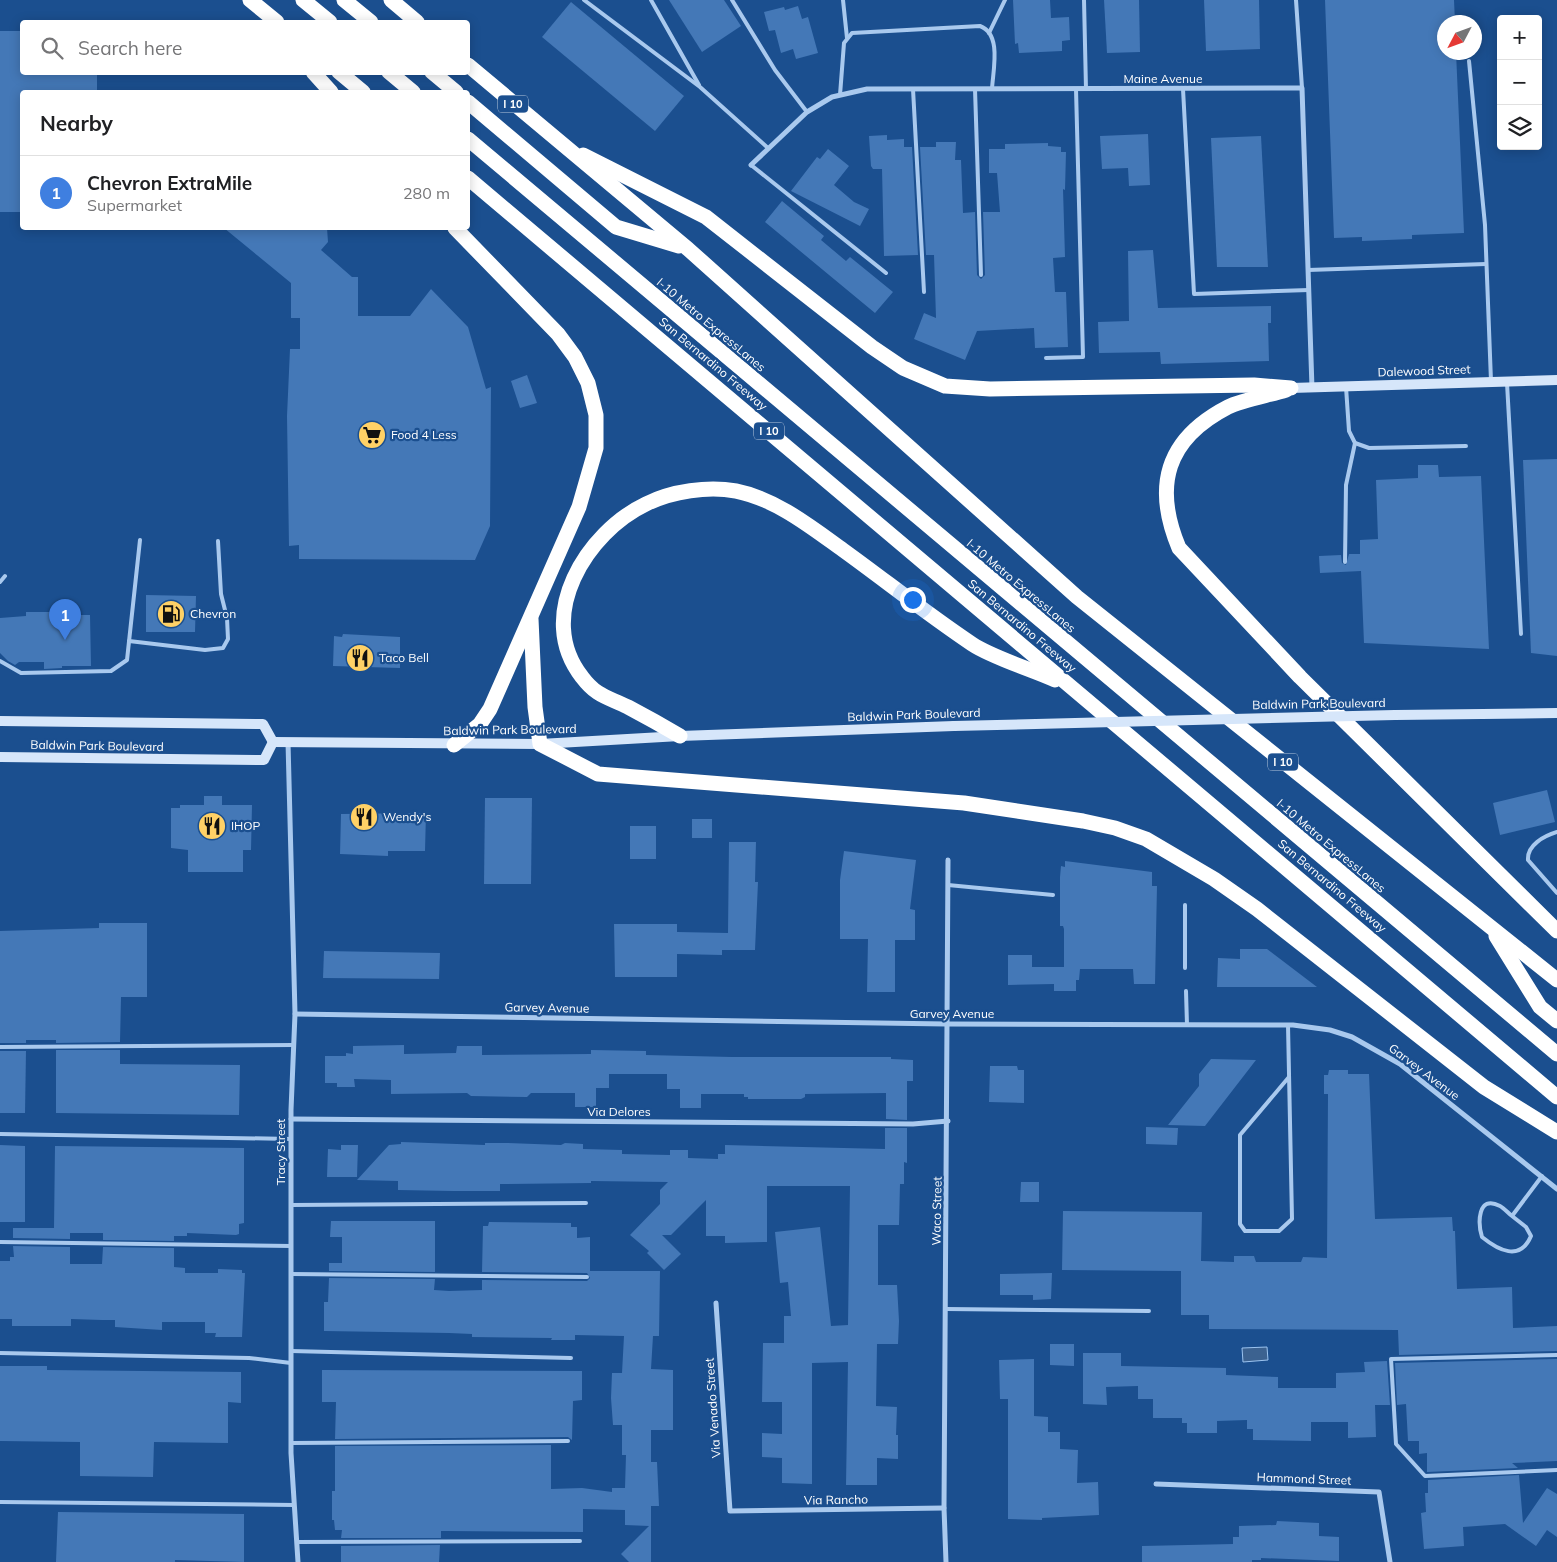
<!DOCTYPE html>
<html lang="en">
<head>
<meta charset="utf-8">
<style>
	:root { --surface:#fff; --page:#f2f2f2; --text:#202124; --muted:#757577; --line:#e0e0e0; --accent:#1a73e8 }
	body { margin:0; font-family:Mulish,sans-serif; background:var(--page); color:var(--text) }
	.controls { position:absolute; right:15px; top:15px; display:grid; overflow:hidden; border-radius:5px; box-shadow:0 2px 12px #0003 }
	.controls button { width:45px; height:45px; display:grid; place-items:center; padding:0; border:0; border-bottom:1px solid var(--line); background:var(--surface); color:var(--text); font:25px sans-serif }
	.compass { position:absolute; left:1437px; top:15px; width:45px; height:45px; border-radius:50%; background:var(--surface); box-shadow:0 2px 12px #0003; rotate:229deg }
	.you { position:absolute; left:912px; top:599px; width:18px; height:18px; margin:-12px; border:4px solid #fff; border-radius:50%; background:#1a73e8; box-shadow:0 0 0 8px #1a73e833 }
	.badge { display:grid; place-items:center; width:32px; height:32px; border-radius:50%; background:var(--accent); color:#fff; font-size:16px; font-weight:700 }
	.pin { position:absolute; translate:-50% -41px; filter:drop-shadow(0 1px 2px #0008) }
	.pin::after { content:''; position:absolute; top:26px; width:18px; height:15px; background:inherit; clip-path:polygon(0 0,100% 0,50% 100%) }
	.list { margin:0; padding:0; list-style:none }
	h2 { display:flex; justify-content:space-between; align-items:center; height:65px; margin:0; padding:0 20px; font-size:21px }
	h2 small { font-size:16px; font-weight:400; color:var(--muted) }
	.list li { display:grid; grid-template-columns:32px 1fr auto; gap:15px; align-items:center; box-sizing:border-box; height:75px; padding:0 20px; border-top:1px solid var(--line) }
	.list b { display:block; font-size:19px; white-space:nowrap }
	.list p { margin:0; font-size:16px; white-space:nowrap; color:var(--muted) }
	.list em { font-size:16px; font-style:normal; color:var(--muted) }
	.icon { flex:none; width:28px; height:28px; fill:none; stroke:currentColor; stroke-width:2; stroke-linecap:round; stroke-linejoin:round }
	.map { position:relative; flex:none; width:1557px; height:1562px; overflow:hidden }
	.search { position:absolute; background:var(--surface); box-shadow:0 2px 12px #0003; left:20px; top:20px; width:450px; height:55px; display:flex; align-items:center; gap:12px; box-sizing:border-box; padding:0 18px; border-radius:5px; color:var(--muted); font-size:19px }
	.panel { position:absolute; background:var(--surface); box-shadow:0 2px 12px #0003; left:20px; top:90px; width:450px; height:140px; border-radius:5px }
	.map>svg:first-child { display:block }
	.water { fill:#3c6290; stroke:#9cc4f0 }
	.building { fill:#4478b7 }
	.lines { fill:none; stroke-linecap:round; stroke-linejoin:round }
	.lane { stroke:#a9c9ee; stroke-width:4 }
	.street { stroke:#a9c9ee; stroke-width:5 }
	.secondary { stroke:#d6e6fa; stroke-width:10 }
	.highway { stroke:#fff; stroke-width:15 }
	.secondary-bridge { stroke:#d6e6fa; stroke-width:10 }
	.labels { text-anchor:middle; stroke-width:4.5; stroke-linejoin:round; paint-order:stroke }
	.shield { fill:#1b4f8f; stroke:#bbcadd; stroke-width:1 }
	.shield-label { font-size:11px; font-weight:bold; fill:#fff }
	.street-label { font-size:12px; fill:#fff; stroke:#1b4f8f }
	.poi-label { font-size:12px; fill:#fff; stroke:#1b4f8f; text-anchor:start }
</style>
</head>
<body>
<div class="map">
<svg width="1557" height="1562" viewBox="0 0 1557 1562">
	<rect width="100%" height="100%" fill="#1b4f8f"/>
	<path class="water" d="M1267 1347 1268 1360 1243 1362 1242 1348Z"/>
	<g class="building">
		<path d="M669 0H724L741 26 702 52Z"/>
		<path d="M1013 0H1050L1051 18 1069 17 1070 40 1062 41V51L1019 53 1018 43 1015 44Z"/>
		<path d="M1104 0H1139L1140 52 1107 53Z"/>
		<path d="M1204 0H1259L1260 49 1206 51Z"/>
		<path d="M1325 0H1454L1455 22H1444V52H1456L1464 233 1412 235V239L1362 241V237L1334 238Z"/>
		<path d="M571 2 684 96 655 131 542 37Z"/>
		<path d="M798 6 802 19 808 17 818 53 796 59 793 49 781 53 775 30 769 31 764 12 784 7 785 10Z"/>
		<path d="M0 31H22V72H97V92H22V212H0Z"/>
		<path d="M1148 134 1150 185 1129 186 1128 168 1102 169 1100 136Z"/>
		<path d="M887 135V140L904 139V147H912L918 255 884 256 882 169H873L871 166 869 136Z"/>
		<path d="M1261 136 1268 267H1217L1211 138Z"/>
		<path d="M936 142H956L955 160H961L963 213 975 212 977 275 981 279 985 275 983 212H1000L997 173H989V149H1005V144L1048 143V146L1061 147V152H1066L1065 190 1063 189 1065 257 1053 258 1055 292H1066L1068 347 1035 348 1034 328 977 331 965 360 914 339 924 313 936 318 934 255H926L920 147H936Z"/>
		<path d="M828 149 849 166 834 185 854 202 869 209 860 226 791 191 817 157 820 159Z"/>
		<path d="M782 201 824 236 821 240 846 261 850 257 893 292 875 313 765 222Z"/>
		<path d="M224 228H327L328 242 321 250 352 277H358V316H410L431 289 468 327 486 389 491 387 490 526 475 560 299 559V545L289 546 287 416 290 349H300V318H291V283Z"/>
		<path d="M1153 250 1158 308 1271 306V323H1268L1269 361 1161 364 1160 352 1099 353 1098 322 1129 321 1128 251Z"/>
		<path d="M527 375 537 403 520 408 511 381Z"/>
		<path d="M1557 459V656L1531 653 1523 460Z"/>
		<path d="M1418 465H1438L1439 477 1481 476 1489 649 1364 643 1361 571 1320 573 1319 556 1341 555 1342 563 1346 565 1349 554H1360V540L1378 539 1376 480 1418 478Z"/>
		<path d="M146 595 196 596 195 632H146Z"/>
		<path d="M26 612H71L74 615H90L91 666H62V668L44 669V662H19L15 665 8 661 0 653V618L26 616Z"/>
		<path d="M343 634 400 637V668L333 666 334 636 342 637Z"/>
		<path d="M1547 790 1555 822 1500 835 1493 803Z"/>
		<path d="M204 796H222V805H252L251 850H243V872H188V850L171 848V808H180V805H204Z"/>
		<path d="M485 798H532L531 884H484Z"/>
		<path d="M426 813 425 851H388V856L340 854 341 814Z"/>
		<rect x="692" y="819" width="20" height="19"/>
		<rect x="630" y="826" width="26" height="33"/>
		<path d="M729 842H756L755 882H758L755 950H722V955L677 954V977H615L614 924H677V932L728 933Z"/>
		<path d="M844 851 916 860 910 909 915 910V940H895V992H867L868 939H840V880Z"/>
		<path d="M1065 861 1152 872V886H1157L1155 984H1134L1133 969H1080L1079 980H1076V991H1054V984L1008 985V955H1032V967H1064V929L1063 926H1060V877L1061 866 1065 867Z"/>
		<path d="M99 923H147V997H121L120 1042 56 1043V1040H26V1043H0V931L99 928Z"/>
		<path d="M1240 949H1267L1317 987H1217L1218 958 1240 959Z"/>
		<path d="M324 951 440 953 439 979 323 978Z"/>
		<path d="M404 1045V1054L456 1053 457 1046H482V1055L591 1054V1050L646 1051V1055L732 1057H891V1059L913 1060V1081H907V1120L886 1119V1093L805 1094V1097L801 1099H748V1097H744V1094H701V1108H680V1089H667V1074H609V1088H596V1107H575V1093H531L527 1097 471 1096 467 1093 391 1094V1080L354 1079 355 1087H337V1083H325V1056H346V1053L353 1054V1046Z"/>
		<path d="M56 1050H120V1064L240 1065 239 1115 56 1113Z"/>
		<path d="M0 1051H26L25 1113H0Z"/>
		<path d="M1211 1059 1256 1060 1205 1126 1168 1125 1199 1086V1074Z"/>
		<path d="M990 1066H1017L1018 1070H1024V1103L989 1102Z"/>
		<path d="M1329 1070H1348V1074H1369L1375 1219 1452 1217 1453 1231H1455L1457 1289 1512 1287 1513 1328 1557 1326V1351L1399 1355 1398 1330 1209 1329V1315H1181V1271L1062 1270 1063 1211 1202 1212 1201 1261 1234 1262V1256H1254L1256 1262H1301L1303 1257 1327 1258 1328 1094H1324V1075H1328Z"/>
		<path d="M1146 1127 1178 1128 1177 1145 1146 1144Z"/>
		<path d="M885 1128H907V1163L904 1162V1184H900L899 1225H878V1285H897L899 1321 898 1344H877L876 1406 897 1407 896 1435H898V1459L877 1458V1485H846L848 1362 812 1363V1484L782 1483V1458L762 1457V1433L782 1434V1402H762L763 1343H784V1316H791L788 1282 780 1283 775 1232 820 1227 831 1326 848 1325 850 1186H767V1242L725 1243V1236H706V1200L671 1235H662L681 1254 664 1270 647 1253 649 1251 630 1235 660 1204V1190L668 1182 591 1181V1183L500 1184V1191H453L398 1190V1181L357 1180 389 1145 401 1144V1142L485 1145V1143H507L561 1145 565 1143 583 1144V1149L622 1150V1154L670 1155V1150H688V1158L718 1159V1154H725V1145L885 1149Z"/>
		<path d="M0 1145 25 1146V1222H0Z"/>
		<path d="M341 1145H358L357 1177H327L328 1149 341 1150Z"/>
		<path d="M55 1146 244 1148V1223L239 1224V1234L236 1235 187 1233V1236H174V1241L103 1240V1233H70V1239L13 1238V1228H54Z"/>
		<path d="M1021 1182H1039V1202H1020Z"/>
		<path d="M331 1221H435V1272L329 1271V1263H342V1237H330Z"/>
		<path d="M489 1222 571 1223V1227H577V1238L590 1237V1271H660L659 1336H653L651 1369 673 1370V1430H651V1462H657L659 1506H651V1562H629L621 1554 649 1526 625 1525V1510L583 1509V1532L445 1531H441V1538H341L342 1530H335L334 1520H332V1491H335V1446L551 1445V1489L582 1488 612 1492V1488H625L626 1455H622V1425H613L611 1398 612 1373H622L624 1336 575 1335V1340H551L552 1338 472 1337V1334L449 1333 324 1331V1302H328L329 1278 435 1279 434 1290 449 1291 482 1290V1280L587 1281 590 1278 587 1273 482 1272 483 1226H488Z"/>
		<path d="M13 1246 70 1247V1264H102L103 1247 174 1248V1267L185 1268V1273H218V1269L242 1270V1273H245L242 1337H215L216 1333H205V1322H162V1330L115 1327V1320H102L71 1319V1326H12V1319H0V1261H10V1257H14Z"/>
		<path d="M1052 1273 1051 1299 1033 1300V1295H1000V1274Z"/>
		<path d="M1050 1344H1074V1366L1050 1365Z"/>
		<path d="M1083 1353H1121V1366L1226 1368V1375L1278 1377V1388H1336V1373L1365 1372 1364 1362 1387 1361 1390 1405H1375L1376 1437 1348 1438V1422H1311V1441L1253 1440V1429H1247V1420L1217 1421V1433H1187V1423H1182V1418H1153V1399H1138V1386L1106 1387 1107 1405 1083 1404Z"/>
		<path d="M1034 1359V1416L1048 1417V1432H1060V1449L1078 1450 1077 1483 1098 1482 1099 1515 1042 1518V1520L1008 1519V1399H1000L999 1360Z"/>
		<path d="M1557 1359V1461L1512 1463 1518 1468 1427 1472V1453L1419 1454V1441H1408L1406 1404 1397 1405 1395 1363Z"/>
		<path d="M0 1366H47V1370L241 1372V1403L228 1402V1443L154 1442 153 1477 80 1476V1442L0 1441Z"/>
		<path d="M322 1370 582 1371V1400L573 1401 572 1440 568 1437 335 1439 336 1402H322Z"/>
		<path d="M1519 1475 1523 1523 1547 1488 1557 1494V1537L1547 1530 1536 1546 1505 1524 1463 1527 1464 1546 1424 1549 1421 1513 1426 1512 1425 1493H1428V1480Z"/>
		<path d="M58 1512 244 1514V1562L175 1560V1562H56Z"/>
		<path d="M1277 1521 1319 1523V1536L1339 1537V1561L1261 1558V1560H1252V1562H1142V1546L1233 1544V1537H1239V1526L1276 1525Z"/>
		<path d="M440 1545 439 1562H341V1546Z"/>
	</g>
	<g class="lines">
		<g class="lane">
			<path d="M584 0 700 87 768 148"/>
			<path d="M651 0 699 85"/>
			<path d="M732 0 775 70 807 112"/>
			<path d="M843 0 847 38"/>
			<path d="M1084 0 1086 89"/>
			<path d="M1296 0 1302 88"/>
			<path d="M989 33 1005 0"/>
			<path d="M1469 61 1485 225 1491 381"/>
			<path d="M913 89 924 292"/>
			<path d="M975 89 981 275"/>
			<path d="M1183 89 1194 294 1309 290"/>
			<path d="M840 95 844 43 852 33 980 26C1002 34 993 70 992 89"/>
			<path d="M751 165 886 273"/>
			<path d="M1308 270 1486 264"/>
			<path d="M1046 358 1083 357 1076 89"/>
			<path d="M1507 383 1521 634"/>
			<path d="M1346 387 1349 431 1355 443 1369 448 1466 446"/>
			<path d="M1345 562 1346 485 1355 443"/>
			<path d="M0 582 5 576"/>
			<path d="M129 641 205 650 223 648 228 639 227 618 221 594 218 541"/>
			<path d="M0 661 21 673 111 671 127 660 140 540"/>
			<path d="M1557 832C1544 836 1527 845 1528 860L1557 893"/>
			<path d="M948 885 1053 895"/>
			<path d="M1185 905V968"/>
			<path d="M1186 991 1187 1025"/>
			<path d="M1288 1025 1292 1219 1279 1231H1245L1240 1224V1135L1289 1077"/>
			<path d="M0 1047 294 1045"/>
			<path d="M0 1134 291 1139"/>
			<path d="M291 1205 586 1203"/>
			<path d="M1512 1216C1508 1213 1504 1208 1500 1206 1477 1194 1478 1224 1482 1237 1498 1250 1520 1262 1531 1236L1526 1227 1512 1216 1542 1176"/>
			<path d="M0 1242 291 1246"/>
			<path d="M291 1274 587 1277"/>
			<path d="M946 1309 1149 1311"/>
			<path d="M291 1351 571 1358"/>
			<path d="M0 1353 249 1358 291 1363"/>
			<path d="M1557 1355 1391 1359 1396 1444 1425 1476 1557 1470"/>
			<path d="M291 1443 568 1441"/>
			<path d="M0 1502 294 1505"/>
			<path d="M297 1542 580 1541"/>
		</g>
		<g class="street">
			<path d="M751 165 807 112 832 97 867 89 1302 88 1312 388"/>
			<path d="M288 742 295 1014 291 1110V1453L298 1562"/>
			<path d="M295 1014 946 1024 1293 1025 1330 1030 1352 1037 1400 1064 1557 1189"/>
			<path d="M291 1119 913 1124 948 1121"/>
			<path d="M716 1303 730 1511 944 1508"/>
			<path d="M1156 1484 1379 1492 1390 1562"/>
			<path d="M946 1562 944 1508 948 860"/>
		</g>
		<g class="secondary">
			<path d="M1291 388 1557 380"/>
			<path d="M1395 715 1557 713"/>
			<path d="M0 721 263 724 273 742"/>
			<path d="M273 742 540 744 680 736 954 726"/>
			<path d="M0 757 264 760 273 742"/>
		</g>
		<g class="highway">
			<path d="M250 0 277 22"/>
			<path d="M303 0 330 22"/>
			<path d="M344 0 371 22"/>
			<path d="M391 0 417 22"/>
			<path d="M468 65 688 249 1077 597 1557 980"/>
			<path d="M313 72 331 92"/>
			<path d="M339 72 363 92"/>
			<path d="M389 72 413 92"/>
			<path d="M432 72 456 92"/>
			<path d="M468 102 616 227 679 246"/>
			<path d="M468 139 1557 1054"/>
			<path d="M583 155 706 217 872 347 903 368 945 386 990 389 1254 385 1291 388"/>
			<path d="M468 178 1557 1097"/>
			<path d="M1286 390C1270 395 1242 400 1228 407 1166 439 1153 486 1179 548L1300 677 1557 931"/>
			<path d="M531 619 535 707 540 744 598 774 964 803 1083 821 1115 828 1146 839 1214 879 1257 909 1484 1087 1557 1132"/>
			<path d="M680 736C663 726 645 716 628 707 608 697 597 697 582 677 534 616 587 532 646 504 672 491 708 486 736 491 776 499 811 527 843 550 886 581 927 614 972 644 993 658 1031 669 1055 680"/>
			<path d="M454 745 480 724 490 709 579 507 596 448V415L588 383 575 357 558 334 455 228"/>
			<path d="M1496 936 1540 1007 1557 1021"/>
		</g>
		<path class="secondary-bridge" d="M954 726 1395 715"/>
	</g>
	<defs>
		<symbol id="supermarket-disc" viewBox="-11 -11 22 22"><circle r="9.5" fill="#ffd166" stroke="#1b4f8f"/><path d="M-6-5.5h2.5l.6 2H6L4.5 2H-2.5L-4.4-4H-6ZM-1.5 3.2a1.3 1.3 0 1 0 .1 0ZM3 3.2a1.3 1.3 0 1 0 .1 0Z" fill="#111"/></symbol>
		<symbol id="fuel-disc" viewBox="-11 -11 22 22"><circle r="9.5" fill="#ffd166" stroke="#1b4f8f"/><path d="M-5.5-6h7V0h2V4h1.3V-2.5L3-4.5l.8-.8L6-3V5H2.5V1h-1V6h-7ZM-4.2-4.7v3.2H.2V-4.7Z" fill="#111"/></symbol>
		<symbol id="restaurant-disc" viewBox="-11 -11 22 22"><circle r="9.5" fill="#ffd166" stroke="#1b4f8f"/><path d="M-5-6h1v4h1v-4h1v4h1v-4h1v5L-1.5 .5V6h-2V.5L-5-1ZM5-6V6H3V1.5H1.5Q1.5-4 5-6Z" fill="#111"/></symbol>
	</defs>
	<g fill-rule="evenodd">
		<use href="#supermarket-disc" x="356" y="419" width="32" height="32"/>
		<use href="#fuel-disc" x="155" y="598" width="32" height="32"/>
		<use href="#restaurant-disc" x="344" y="642" width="32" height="32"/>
		<use href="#restaurant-disc" x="348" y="801" width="32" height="32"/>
		<use href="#restaurant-disc" x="196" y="810" width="32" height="32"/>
	</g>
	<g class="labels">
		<g class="shield">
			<rect x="498" y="95.5" width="30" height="17" rx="4"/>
			<rect x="754" y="422.5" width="30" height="17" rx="4"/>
			<rect x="1268" y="753.5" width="30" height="17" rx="4"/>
		</g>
		<g class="shield-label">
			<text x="513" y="108">I 10</text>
			<text x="769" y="435">I 10</text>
			<text x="1283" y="766">I 10</text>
		</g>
		<g class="street-label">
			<text x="1163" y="83">Maine Avenue</text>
			<text transform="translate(711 325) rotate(40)" y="4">I-10 Metro ExpressLanes</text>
			<text transform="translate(713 364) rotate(40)" y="4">San Bernardino Freeway</text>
			<text transform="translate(1424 371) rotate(-2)" y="4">Dalewood Street</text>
			<text transform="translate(1021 586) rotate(40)" y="4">I-10 Metro ExpressLanes</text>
			<text transform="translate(1022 626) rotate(40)" y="4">San Bernardino Freeway</text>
			<text transform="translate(1319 704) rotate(-1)" y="4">Baldwin Park Boulevard</text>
			<text transform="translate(914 715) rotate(-2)" y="4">Baldwin Park Boulevard</text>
			<text transform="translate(510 730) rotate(-1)" y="4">Baldwin Park Boulevard</text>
			<text transform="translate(97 746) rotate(1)" y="4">Baldwin Park Boulevard</text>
			<text transform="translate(1331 846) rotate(40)" y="4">I-10 Metro ExpressLanes</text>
			<text transform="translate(1332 886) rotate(40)" y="4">San Bernardino Freeway</text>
			<text transform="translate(547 1008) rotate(1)" y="4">Garvey Avenue</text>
			<text x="952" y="1018">Garvey Avenue</text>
			<text transform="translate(1424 1072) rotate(37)" y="4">Garvey Avenue</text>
			<text x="619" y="1116">Via Delores</text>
			<text transform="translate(281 1152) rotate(-90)" y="4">Tracy Street</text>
			<text transform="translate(937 1211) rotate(-89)" y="4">Waco Street</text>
			<text transform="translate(713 1408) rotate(-94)" y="4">Via Venado Street</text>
			<text transform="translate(1304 1479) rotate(2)" y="4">Hammond Street</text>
			<text transform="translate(836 1500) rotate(-1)" y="4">Via Rancho</text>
		</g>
		<g class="poi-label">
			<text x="391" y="439">Food 4 Less</text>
			<text x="190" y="618">Chevron</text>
			<text x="379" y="662">Taco Bell</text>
			<text x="383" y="821">Wendy's</text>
			<text x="231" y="830">IHOP</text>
		</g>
	</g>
</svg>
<div class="controls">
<button>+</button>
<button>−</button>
<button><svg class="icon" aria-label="layers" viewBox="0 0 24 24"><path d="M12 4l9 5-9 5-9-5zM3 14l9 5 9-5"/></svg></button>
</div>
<svg class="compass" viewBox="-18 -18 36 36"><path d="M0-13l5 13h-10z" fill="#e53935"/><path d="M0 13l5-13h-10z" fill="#757577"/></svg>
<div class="you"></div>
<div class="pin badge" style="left:65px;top:640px;background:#3f7fe0">1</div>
<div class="search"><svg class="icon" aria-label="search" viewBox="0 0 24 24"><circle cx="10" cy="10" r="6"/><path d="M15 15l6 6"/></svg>Search here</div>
<section class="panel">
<h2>Nearby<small></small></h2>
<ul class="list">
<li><span class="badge" style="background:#3f7fe0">1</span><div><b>Chevron ExtraMile</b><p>Supermarket</p></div><em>280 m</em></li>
</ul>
</section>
</div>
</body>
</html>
